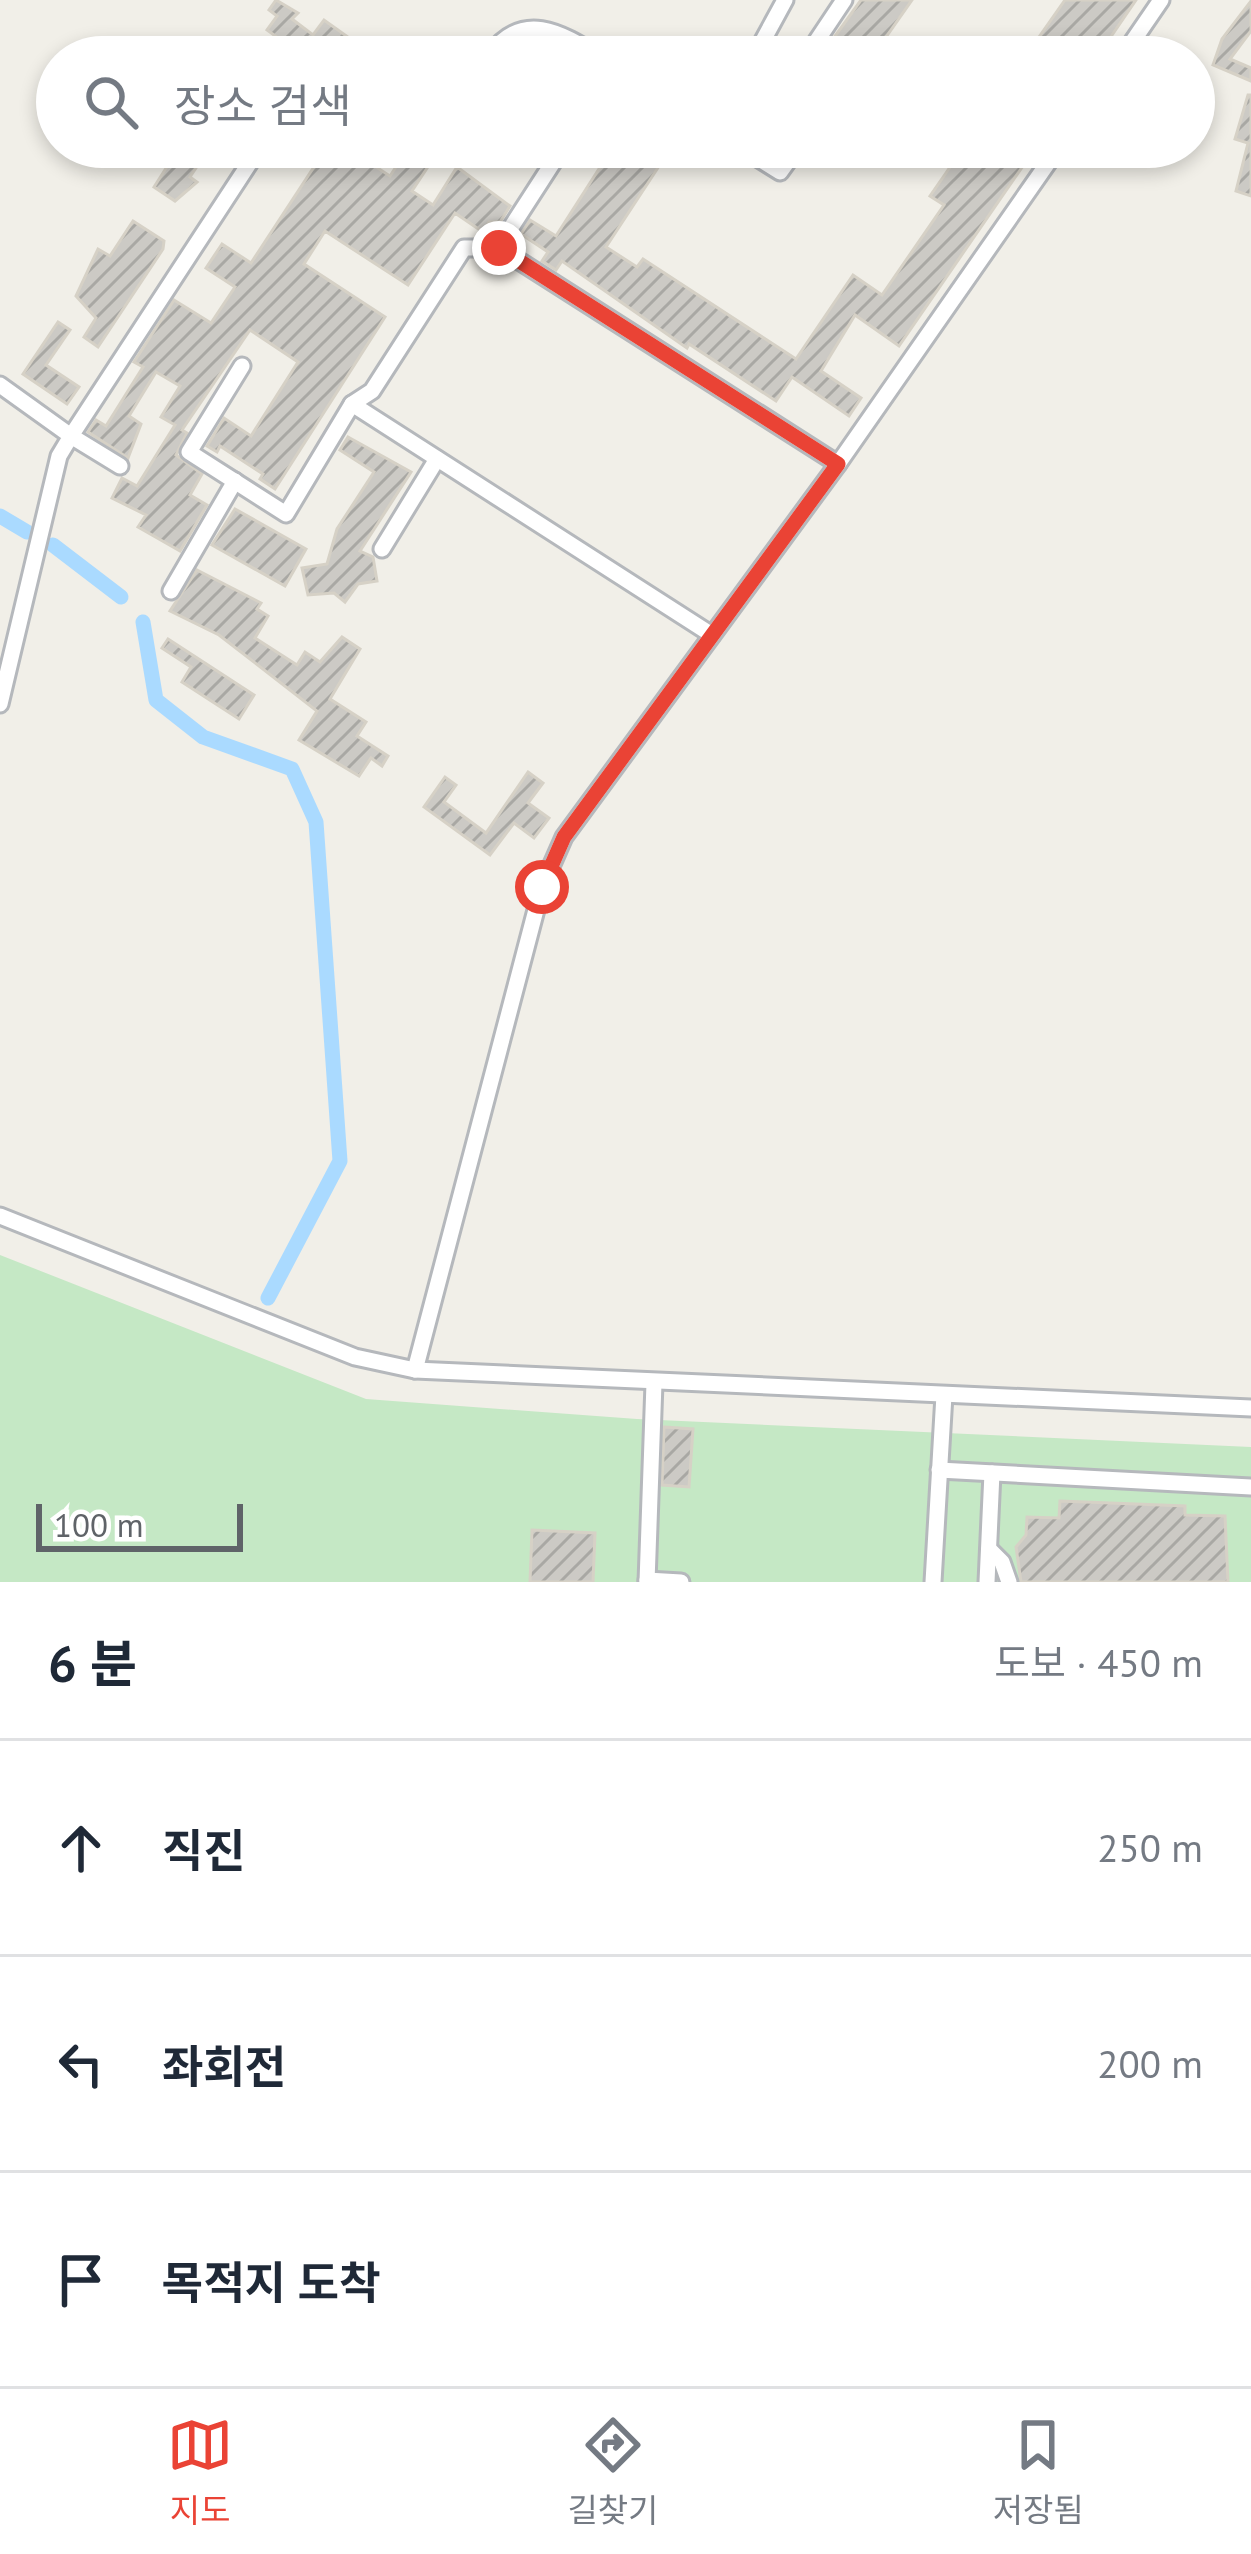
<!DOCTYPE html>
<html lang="ko">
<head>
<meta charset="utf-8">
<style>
	:root { --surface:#fff; --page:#f6f6f7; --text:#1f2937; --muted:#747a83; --line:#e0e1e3; --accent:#ea4335 }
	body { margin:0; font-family:"PT Sans","Noto Sans KR",sans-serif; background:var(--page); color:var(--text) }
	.scale { position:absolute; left:36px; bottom:30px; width:207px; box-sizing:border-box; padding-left:12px; border:6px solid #5f6368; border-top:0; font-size:33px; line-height:42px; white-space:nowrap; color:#5f6368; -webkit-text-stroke:9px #fff; paint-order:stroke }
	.stop { position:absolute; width:36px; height:36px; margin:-27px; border:9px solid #ea4335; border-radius:50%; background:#fff }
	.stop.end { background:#ea4335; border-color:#fff; box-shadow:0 3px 12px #0008 }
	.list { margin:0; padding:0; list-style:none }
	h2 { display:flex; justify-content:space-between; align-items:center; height:156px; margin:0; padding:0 48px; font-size:51px }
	h2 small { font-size:39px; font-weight:400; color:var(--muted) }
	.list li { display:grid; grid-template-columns:78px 1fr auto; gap:36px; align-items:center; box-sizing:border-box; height:216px; padding:0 48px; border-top:3px solid var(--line) }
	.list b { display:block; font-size:45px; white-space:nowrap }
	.list em { font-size:39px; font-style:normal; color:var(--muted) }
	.icon { flex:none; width:66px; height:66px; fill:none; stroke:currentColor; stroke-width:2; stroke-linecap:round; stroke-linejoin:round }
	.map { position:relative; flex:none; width:1251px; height:1582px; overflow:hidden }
	.search { position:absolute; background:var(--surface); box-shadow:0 6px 18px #0003; left:36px; right:36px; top:36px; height:132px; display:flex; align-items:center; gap:30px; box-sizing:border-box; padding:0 42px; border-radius:66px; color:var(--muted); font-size:45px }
	.sheet { height:804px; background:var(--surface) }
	nav { display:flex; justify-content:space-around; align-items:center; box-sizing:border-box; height:168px; border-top:3px solid var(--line); background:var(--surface); font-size:33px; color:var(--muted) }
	nav a { display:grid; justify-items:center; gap:6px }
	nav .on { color:var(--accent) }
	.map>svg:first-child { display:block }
	.pitch { fill:#c5e8c5 }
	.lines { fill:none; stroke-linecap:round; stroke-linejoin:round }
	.canal { stroke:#aadaff; stroke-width:15 }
	.building { fill:url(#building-hatch); stroke:#d6d1c6; stroke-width:3 }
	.minor-casing { stroke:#b5b8bc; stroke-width:21 }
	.minor { stroke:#fff; stroke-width:15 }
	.route { stroke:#ea4335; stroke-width:15 }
</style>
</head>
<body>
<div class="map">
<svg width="1251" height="1582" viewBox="0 0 1251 1582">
	<defs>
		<pattern id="building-hatch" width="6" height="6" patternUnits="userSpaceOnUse" patternTransform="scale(3)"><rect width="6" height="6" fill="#cccac5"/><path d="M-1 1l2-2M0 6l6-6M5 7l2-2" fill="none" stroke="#a9a8a4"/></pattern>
	</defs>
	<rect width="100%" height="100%" fill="#f1efe8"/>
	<path class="pitch" d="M0 1255 366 1399 637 1419 1251 1447V1582H0Z"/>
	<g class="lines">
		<g class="canal">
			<path d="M0 516 27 532"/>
			<path d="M53 545 121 597"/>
			<path d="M143 622 156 700 203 737 292 769 316 822 340 1161 268 1298"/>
		</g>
	</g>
	<g class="building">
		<path d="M276 0 298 13 292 19 313 35 324 20 366 50 362 57H304L267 30 277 16 269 10Z"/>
		<path d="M861 0H912L872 57H820Z"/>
		<path d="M1065 0H1136L1097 57H1025Z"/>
		<path d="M1251 1V31L1230 59 1251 68V81L1213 65 1222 39Z"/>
		<path d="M1248 95H1251V196L1236 191 1248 143 1235 139Z"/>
		<path d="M327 147 352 161 356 154 390 176 409 147H441L412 191 433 205 457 167 510 206 500 222H489L483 232 455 213 408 285 325 231 304 264 385 317 275 489 260 479 263 474 220 446 217 452 207 446 224 418 251 436 298 362 250 330 182 430 187 433 176 455 202 474 190 495 207 505 180 551 138 527 146 515 112 498 122 478 137 486 175 425 161 417 180 386 156 372 129 416 141 424 128 458 88 432 96 420 106 426 143 367 134 362 174 300 211 323 235 287 206 268 222 244 251 263Z"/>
		<path d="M613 147H657L667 154 606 247 637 267 643 259 796 359 853 275 882 295 944 205 930 196 964 147H1036L899 346 855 315 821 371 861 398 849 416 792 377 776 401 689 344 687 348 562 261 556 270 542 261 548 252 521 234 530 220 556 236Z"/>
		<path d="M177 151 198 165 190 177 197 182 175 201 154 187Z"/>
		<path d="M133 221 164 241 163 249 98 347 84 337 96 318 76 296 98 249 110 256Z"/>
		<path d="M58 322 70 330 46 365 79 387 67 404 23 374Z"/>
		<path d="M348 437 411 472 360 551 373 557 377 581 358 584 345 602 334 593 308 595 302 568 327 564 337 529 374 472 340 450Z"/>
		<path d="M235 509 306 549 285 586 212 545Z"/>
		<path d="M197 570 261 603 257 609 268 616 255 638 297 665 305 652 320 662 342 637 360 649 330 699 366 722 357 736 388 756 382 766 371 758 359 776 299 740 317 711 219 635 170 611Z"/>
		<path d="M168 639 254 695 239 719 182 682 191 667 162 648Z"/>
		<path d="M528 772 543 783 528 803 549 818 534 838 514 823 490 855 424 807 445 777 456 785 444 802 486 833Z"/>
		<path d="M664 1427 693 1429 689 1487 662 1485Z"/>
		<path d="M1060 1501 1185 1506V1515L1225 1516 1228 1582H1021L1016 1547 1026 1535 1027 1517 1059 1518Z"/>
		<path d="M532 1530 595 1533 593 1582H530Z"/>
	</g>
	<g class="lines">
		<defs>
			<g id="minor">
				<path d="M488 57C522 9 560 32 600 57"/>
				<path d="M754 57 785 0"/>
				<path d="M806 57 844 0"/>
				<path d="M1122 57 1161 0"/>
				<path d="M740 147 780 172 798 147"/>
				<path d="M501 243 563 147"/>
				<path d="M242 366 189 452 286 514 352 404 372 391 464 248H499L838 464"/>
				<path d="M0 385 71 436 59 456 0 704"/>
				<path d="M352 404 712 635"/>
				<path d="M120 466 71 436 260 147"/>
				<path d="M382 549 437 459"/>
				<path d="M171 591 235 481"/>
				<path d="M0 1216 355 1357 415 1370 1251 1408"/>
				<path d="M415 1370 542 887 564 837 838 464 1059 147"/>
				<path d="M939 1470 1251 1487"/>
				<path d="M989 1549 1002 1562 1009 1582"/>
				<path d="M647 1580 681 1582"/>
				<path d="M647 1582 654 1383"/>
				<path d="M933 1582 944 1395"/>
				<path d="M987 1582 992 1473"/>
			</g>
		</defs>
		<use href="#minor" class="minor-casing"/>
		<use href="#minor" class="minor"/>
	</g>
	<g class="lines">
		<path class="route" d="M499 248 838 464 564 837 542 887"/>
	</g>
</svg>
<div class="scale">100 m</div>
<div class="stop" style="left:542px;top:887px"></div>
<div class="stop end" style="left:499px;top:248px"></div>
<div class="search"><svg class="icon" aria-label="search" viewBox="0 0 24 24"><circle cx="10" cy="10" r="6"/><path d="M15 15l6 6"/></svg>장소 검색</div>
</div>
<section class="sheet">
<h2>6 분<small>도보 · 450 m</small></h2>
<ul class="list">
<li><svg class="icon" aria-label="ahead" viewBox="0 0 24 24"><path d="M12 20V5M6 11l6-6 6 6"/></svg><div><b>직진</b></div><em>250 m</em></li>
<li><svg class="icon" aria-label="left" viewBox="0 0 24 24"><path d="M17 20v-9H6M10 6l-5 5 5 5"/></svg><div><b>좌회전</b></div><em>200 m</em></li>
<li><svg class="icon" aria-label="arrive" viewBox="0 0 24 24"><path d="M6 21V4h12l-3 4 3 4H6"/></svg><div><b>목적지 도착</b></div></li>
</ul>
</section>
<nav>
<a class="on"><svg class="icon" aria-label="map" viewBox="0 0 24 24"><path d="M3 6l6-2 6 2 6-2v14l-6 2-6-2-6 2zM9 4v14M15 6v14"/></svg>지도</a>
<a><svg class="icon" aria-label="directions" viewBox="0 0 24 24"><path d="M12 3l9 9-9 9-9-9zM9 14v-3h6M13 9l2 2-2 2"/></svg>길찾기</a>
<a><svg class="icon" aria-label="saved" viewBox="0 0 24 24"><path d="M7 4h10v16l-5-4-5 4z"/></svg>저장됨</a>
</nav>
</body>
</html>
